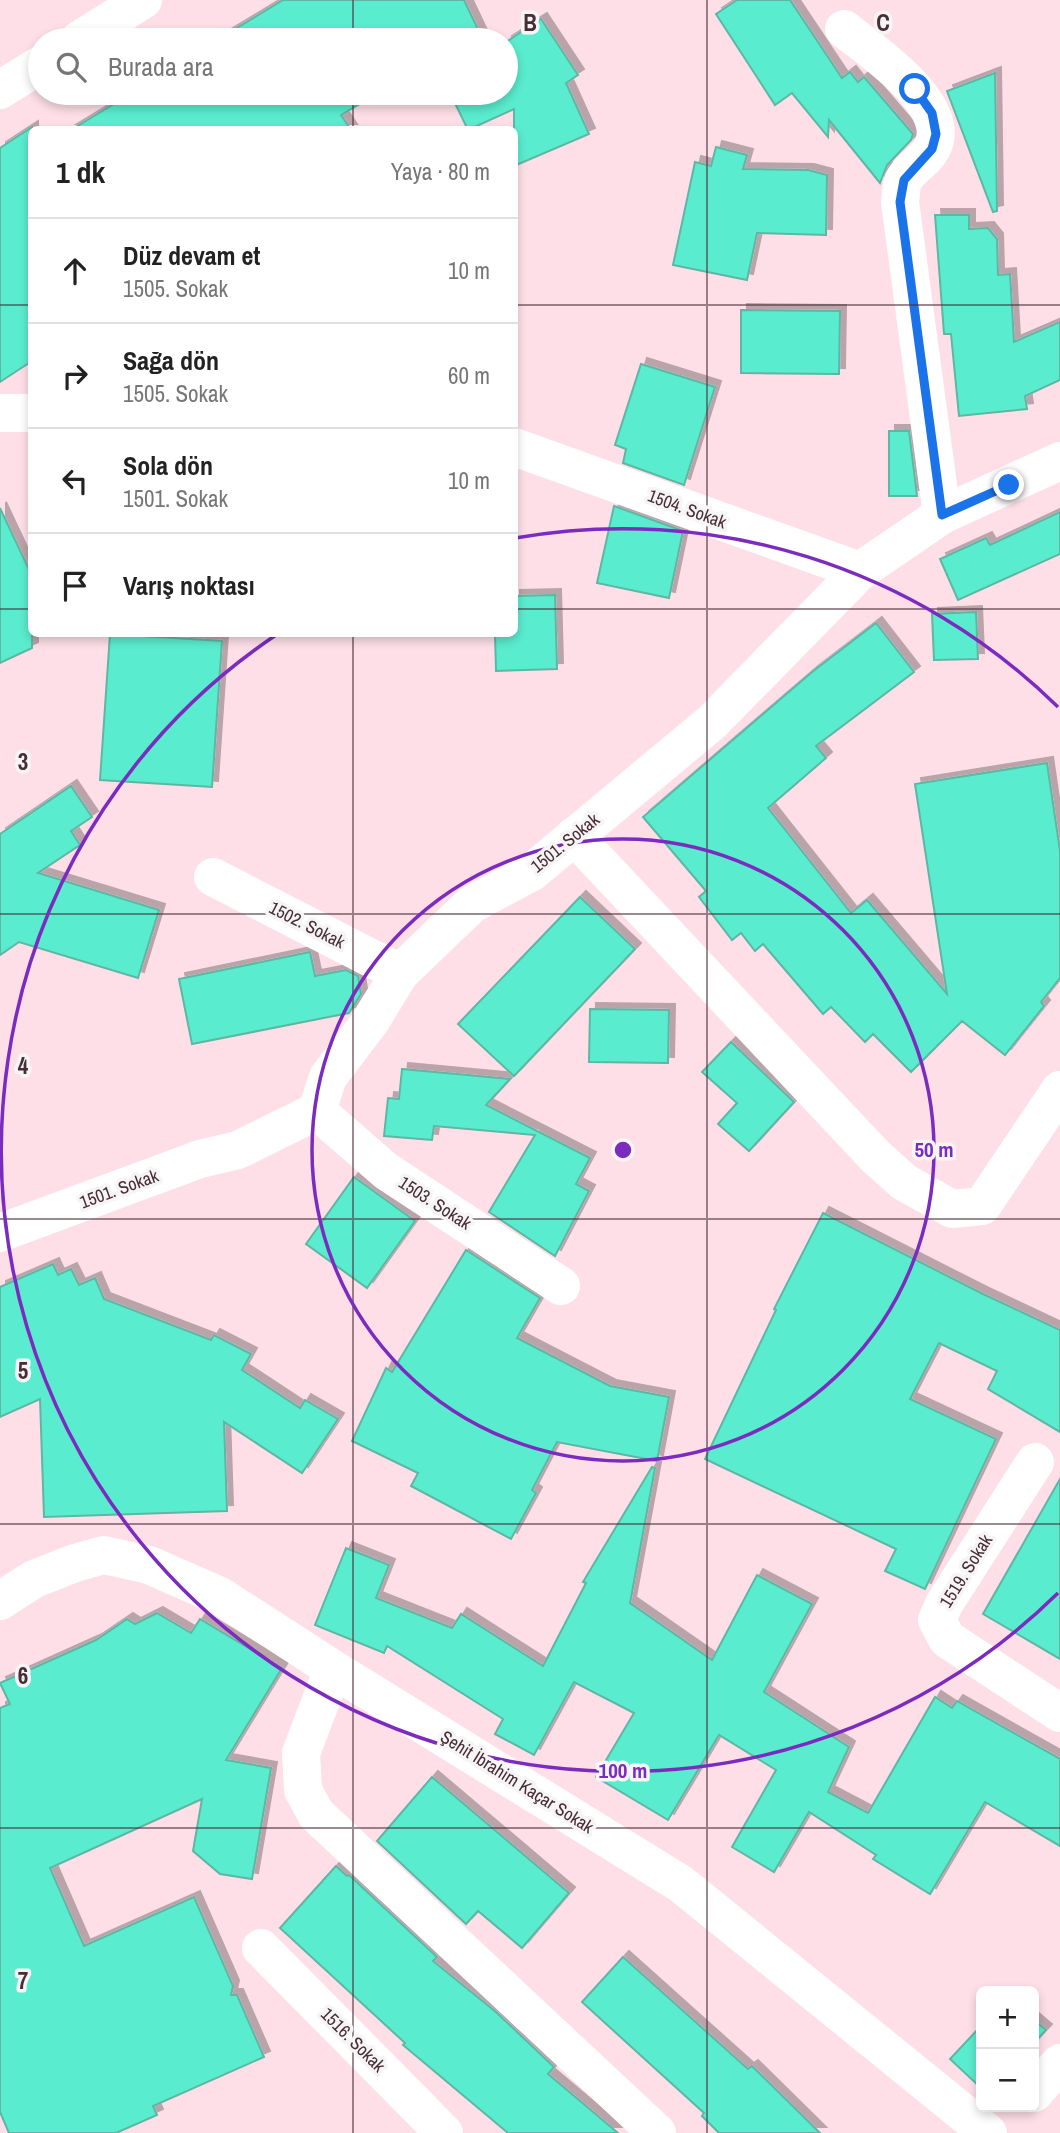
<!DOCTYPE html>
<html lang="tr">
<head>
<meta charset="utf-8">
<style>
	:root { --surface:#fff; --page:#f2f2f2; --text:#222; --muted:#767676; --line:#e0e0e0 }
	body { margin:0; font-family:"Archivo Narrow",sans-serif; background:var(--page); color:var(--text) }
	.controls { position:absolute; right:21px; bottom:21px; display:grid; overflow:hidden; border-radius:10px; box-shadow:0 4px 10px #0003 }
	.controls button { width:63px; height:63px; display:grid; place-items:center; padding:0; border:0; border-bottom:2px solid var(--line); background:var(--surface); color:var(--text); font:35px sans-serif }
	.stop { position:absolute; width:21px; height:21px; margin:-16px; border:5px solid #1a73e8; border-radius:50%; background:#fff }
	.stop.end { background:#1a73e8; border-color:#fff; box-shadow:0 2px 7px #0008 }
	.list { margin:0; padding:0; list-style:none }
	h2 { display:flex; justify-content:space-between; align-items:center; height:91px; margin:0; padding:0 28px; font-size:30px }
	h2 small { font-size:23px; font-weight:400; color:var(--muted) }
	.list li { display:grid; grid-template-columns:46px 1fr auto; gap:21px; align-items:center; box-sizing:border-box; height:105px; padding:0 28px; border-top:2px solid var(--line) }
	.list b { display:block; font-size:26px; white-space:nowrap }
	.list p { margin:0; font-size:23px; white-space:nowrap; color:var(--muted) }
	.list em { font-size:23px; font-style:normal; color:var(--muted) }
	.icon { flex:none; width:38px; height:38px; fill:none; stroke:currentColor; stroke-width:2; stroke-linecap:round; stroke-linejoin:round }
	.map { position:relative; flex:none; width:1060px; height:2133px; overflow:hidden }
	.search { position:absolute; background:var(--surface); box-shadow:0 4px 10px #0003; left:28px; top:28px; width:490px; height:77px; display:flex; align-items:center; gap:18px; box-sizing:border-box; padding:0 24px; border-radius:38px; color:var(--muted); font-size:26px }
	.panel { position:absolute; background:var(--surface); box-shadow:0 4px 10px #0003; left:28px; top:126px; width:490px; height:511px; border-radius:10px }
	.map>svg:first-child { display:block }
	.building { fill:#5aecce; stroke:#5eb7a3; stroke-width:2; filter:url(#shadow) }
	.lines { fill:none; stroke-linecap:round; stroke-linejoin:round }
	.minor { stroke:#fff; stroke-width:38 }
	.route { stroke:#1a73e8; stroke-width:9 }
	.grid { fill:none; stroke:#492c36; stroke-width:2; stroke-opacity:0.55 }
	.ring { fill:none; stroke:#7b2cbf; stroke-width:3.5 }
	.labels { text-anchor:middle; stroke-width:7; stroke-linejoin:round; paint-order:stroke }
	.street-label { font-size:18px; fill:#492c36; stroke:#f5f5f5 }
	.grid-label { font-size:23px; text-anchor:middle; font-weight:bold; fill:#492c36; stroke:#f5f5f5; stroke-width:7; stroke-linejoin:round; paint-order:stroke }
	.centre { fill:#7b2cbf; stroke:#f5f5f5; stroke-width:3.5 }
	.ring-label { font-size:21px; text-anchor:middle; font-weight:bold; fill:#7b2cbf; stroke:#f5f5f5; stroke-width:7; stroke-linejoin:round; paint-order:stroke }
</style>
</head>
<body>
<div class="map">
<svg width="1060" height="2133" viewBox="0 0 1060 2133">
	<defs>
		<filter id="shadow"><feDropShadow dx="6" dy="-6" stdDeviation="0" flood-color="#0004"/></filter>
	</defs>
	<rect width="100%" height="100%" fill="#fedfe8"/>
	<g class="building">
		<path d="M283 0H464L483 40H217Z"/>
		<path d="M737 0H790L842 78 850 72 858 82 864 77 913 134 911 140 887 165 880 183 829 120 828 137 792 93 775 105 716 14Z"/>
		<path d="M541 19 578 75 566 83 589 134 514 166V109L468 130 450 93H506V42Z"/>
		<path d="M995 73 997 211 993 212 947 91Z"/>
		<path d="M132 93H367L370 98 341 115 351 130H71Z"/>
		<path d="M32 127V361L0 382V148Z"/>
		<path d="M716 147 747 155 743 169 808 170 827 175 826 235 757 233 747 280 673 265 695 162 711 166Z"/>
		<path d="M935 215H969V229L988 228 997 239 998 275 1010 274 1014 342 1060 322V380L1025 396 1027 409 959 416 951 334H944Z"/>
		<path d="M741 310 840 311 839 374 741 373Z"/>
		<path d="M641 364 715 387 684 485 623 463 626 449 615 445Z"/>
		<path d="M889 431H909L917 496H889Z"/>
		<path d="M614 506 683 531 669 598 597 583Z"/>
		<path d="M0 508 32 576V648L0 663Z"/>
		<path d="M1060 512V554L958 600 940 559 986 538 990 545Z"/>
		<path d="M555 595 557 669 496 671 495 634H514V596Z"/>
		<path d="M976 612 978 659 934 660 932 614Z"/>
		<path d="M876 623 914 672 816 746 826 758 768 808 851 913 867 900 947 994 915 784 1047 763 1060 851V978L1041 1002 1044 1006 1005 1055 962 1021 911 1072 873 1034 865 1042 831 1007 823 1014 763 944 755 951 741 933 732 940 699 897 706 891 643 817 812 672Z"/>
		<path d="M110 634 222 641 212 787 100 780Z"/>
		<path d="M71 786 92 817 71 831 80 845 38 873 159 910 138 978 19 942 0 955V834Z"/>
		<path d="M580 897 635 949 514 1076 458 1024Z"/>
		<path d="M310 952 315 976 346 970 358 976 361 994 349 1013 192 1044 179 979Z"/>
		<path d="M590 1009 669 1010 668 1063 589 1062Z"/>
		<path d="M731 1042 794 1102 749 1151 718 1124 737 1103 702 1072Z"/>
		<path d="M402 1069 510 1079 486 1105 590 1158 576 1184 589 1191 555 1256 489 1212 535 1135 434 1126 432 1140 384 1136 388 1098 399 1099Z"/>
		<path d="M354 1177 415 1221 367 1288 306 1244Z"/>
		<path d="M823 1213 983 1294 1060 1330V1432L988 1389 997 1371 939 1343 910 1399 996 1439 925 1589 885 1571 896 1549 705 1459 776 1310 774 1309Z"/>
		<path d="M466 1250 540 1298 517 1338 610 1386 669 1397 657 1461 557 1442 532 1490 536 1493 511 1539 411 1486 418 1473 352 1441 386 1368 392 1372Z"/>
		<path d="M53 1264 58 1275 71 1269 79 1285 95 1278 104 1299 211 1340 214 1335 251 1354 242 1370 300 1408 305 1400 338 1419 302 1473 224 1422 227 1511 44 1517 40 1399 0 1417V1287Z"/>
		<path d="M652 1467 655 1468 630 1603 712 1660 757 1575 812 1604 764 1692 849 1747 828 1792 868 1813 935 1697 952 1708 957 1701 1060 1759V1846L985 1802 930 1894 873 1859 876 1855 809 1812 774 1872 732 1847 776 1770 719 1735 668 1820 596 1777 634 1713 574 1682 534 1755 495 1734 503 1719 387 1646 384 1653 315 1625 346 1548 389 1565 376 1598 452 1628 461 1614 543 1666 586 1583 583 1582Z"/>
		<path d="M1060 1479V1659L983 1614Z"/>
		<path d="M157 1613 191 1633 200 1619 282 1668 226 1760 271 1768 252 1879 220 1874 193 1851 202 1799 50 1868 84 1946 194 1897 233 1986 231 1995H237L264 2057 153 2106 157 2115 116 2133H9L0 2112V1708L10 1704 0 1683 96 1640 127 1619 135 1624Z"/>
		<path d="M432 1777 569 1893 522 1948 478 1911 466 1924 377 1841Z"/>
		<path d="M336 1866 347 1876 349 1875 437 1957 433 1961 496 2012 554 2067 548 2074 618 2133H508L403 2045 405 2043 280 1928Z"/>
		<path d="M623 1957 748 2069 752 2066 820 2133H719L702 2116 704 2113 582 2002Z"/>
		<path d="M1034 2020 1046 2030 1034 2043Z"/>
		<path d="M981 2026V2088L950 2059Z"/>
	</g>
	<g class="lines">
		<g class="minor">
			<path d="M844 29C872 51 954 106 932 148 926 161 909 168 903 181 901 187 901 196 900 202L942 515"/>
			<path d="M79 40 143 0"/>
			<path d="M0 90 40 65"/>
			<path d="M0 413H32"/>
			<path d="M514 447 860 571"/>
			<path d="M574 836 876 1157 904 1182 952 1209 982 1206 1060 1090"/>
			<path d="M213 877 400 973"/>
			<path d="M317 1111 386 1171 561 1286"/>
			<path d="M0 1233 200 1159 238 1150 317 1111 328 1077 370 1022 400 973 472 904 532 872 712 722 860 571 942 515 1060 461"/>
			<path d="M1035 1462 944 1604 937 1620 947 1639 1060 1713"/>
			<path d="M0 1601 34 1579 75 1563 104 1555 149 1565 220 1596 333 1669 681 1884 988 2133"/>
			<path d="M333 1669 301 1753 303 1790 316 1814 657 2133"/>
			<path d="M261 1948 444 2133"/>
			<path d="M1034 2093 1060 2063"/>
		</g>
	</g>
	<g class="lines">
		<path class="route" d="M915 89 932 113 936 134 932 149 904 180 900 202 942 515 1009 485"/>
	</g>
	<path class="grid" d="M353 0V40M707 0V2133M353 93V130M0 305H32M514 305H1060M0 609H32M514 609H1060M353 634V2133M0 914H1060M0 1219H1060M0 1524H1060M0 1828H1060"/>
	<g class="ring">
		<circle cx="623" cy="1150" r="311"/>
		<path d="M1058 1593A621 621 0 1 1 276 635M515 538A621 621 0 0 1 1058 707"/>
	</g>
	<g class="labels">
		<g class="street-label">
			<text transform="translate(687 509) rotate(20)" y="6">1504. Sokak</text>
			<text transform="translate(565 843) rotate(-39)" y="6">1501. Sokak</text>
			<text transform="translate(307 925) rotate(27)" y="6">1502. Sokak</text>
			<text transform="translate(119 1189) rotate(-20)" y="6">1501. Sokak</text>
			<text transform="translate(435 1203) rotate(33)" y="6">1503. Sokak</text>
			<text transform="translate(966 1571) rotate(-58)" y="6">1519. Sokak</text>
			<text transform="translate(517 1782) rotate(32)" y="6">Şehit İbrahim Kaçar Sokak</text>
			<text transform="translate(353 2040) rotate(45)" y="6">1516. Sokak</text>
		</g>
	</g>
	<g class="grid-label">
		<text x="530" y="31">B</text>
		<text x="883" y="31">C</text>
		<text x="23" y="770">3</text>
		<text x="23" y="1074">4</text>
		<text x="23" y="1379">5</text>
		<text x="23" y="1684">6</text>
		<text x="23" y="1989">7</text>
	</g>
	<circle cx="623" cy="1150" r="10" class="centre"/>
	<g class="ring-label">
		<text x="934" y="1157">50 m</text>
		<text x="623" y="1778">100 m</text>
	</g>
</svg>
<div class="controls">
<button>+</button>
<button>−</button>
</div>
<div class="stop" style="left:915px;top:89px"></div>
<div class="stop end" style="left:1009px;top:485px"></div>
<div class="search"><svg class="icon" aria-label="search" viewBox="0 0 24 24"><circle cx="10" cy="10" r="6"/><path d="M15 15l6 6"/></svg>Burada ara</div>
<section class="panel">
<h2>1 dk<small>Yaya · 80 m</small></h2>
<ul class="list">
<li><svg class="icon" aria-label="ahead" viewBox="0 0 24 24"><path d="M12 20V5M6 11l6-6 6 6"/></svg><div><b>Düz devam et</b><p>1505. Sokak</p></div><em>10 m</em></li>
<li><svg class="icon" aria-label="right" viewBox="0 0 24 24"><path d="M7 20v-9h11M14 6l5 5-5 5"/></svg><div><b>Sağa dön</b><p>1505. Sokak</p></div><em>60 m</em></li>
<li><svg class="icon" aria-label="left" viewBox="0 0 24 24"><path d="M17 20v-9H6M10 6l-5 5 5 5"/></svg><div><b>Sola dön</b><p>1501. Sokak</p></div><em>10 m</em></li>
<li><svg class="icon" aria-label="arrive" viewBox="0 0 24 24"><path d="M6 21V4h12l-3 4 3 4H6"/></svg><div><b>Varış noktası</b></div></li>
</ul>
</section>
</div>
</body>
</html>
